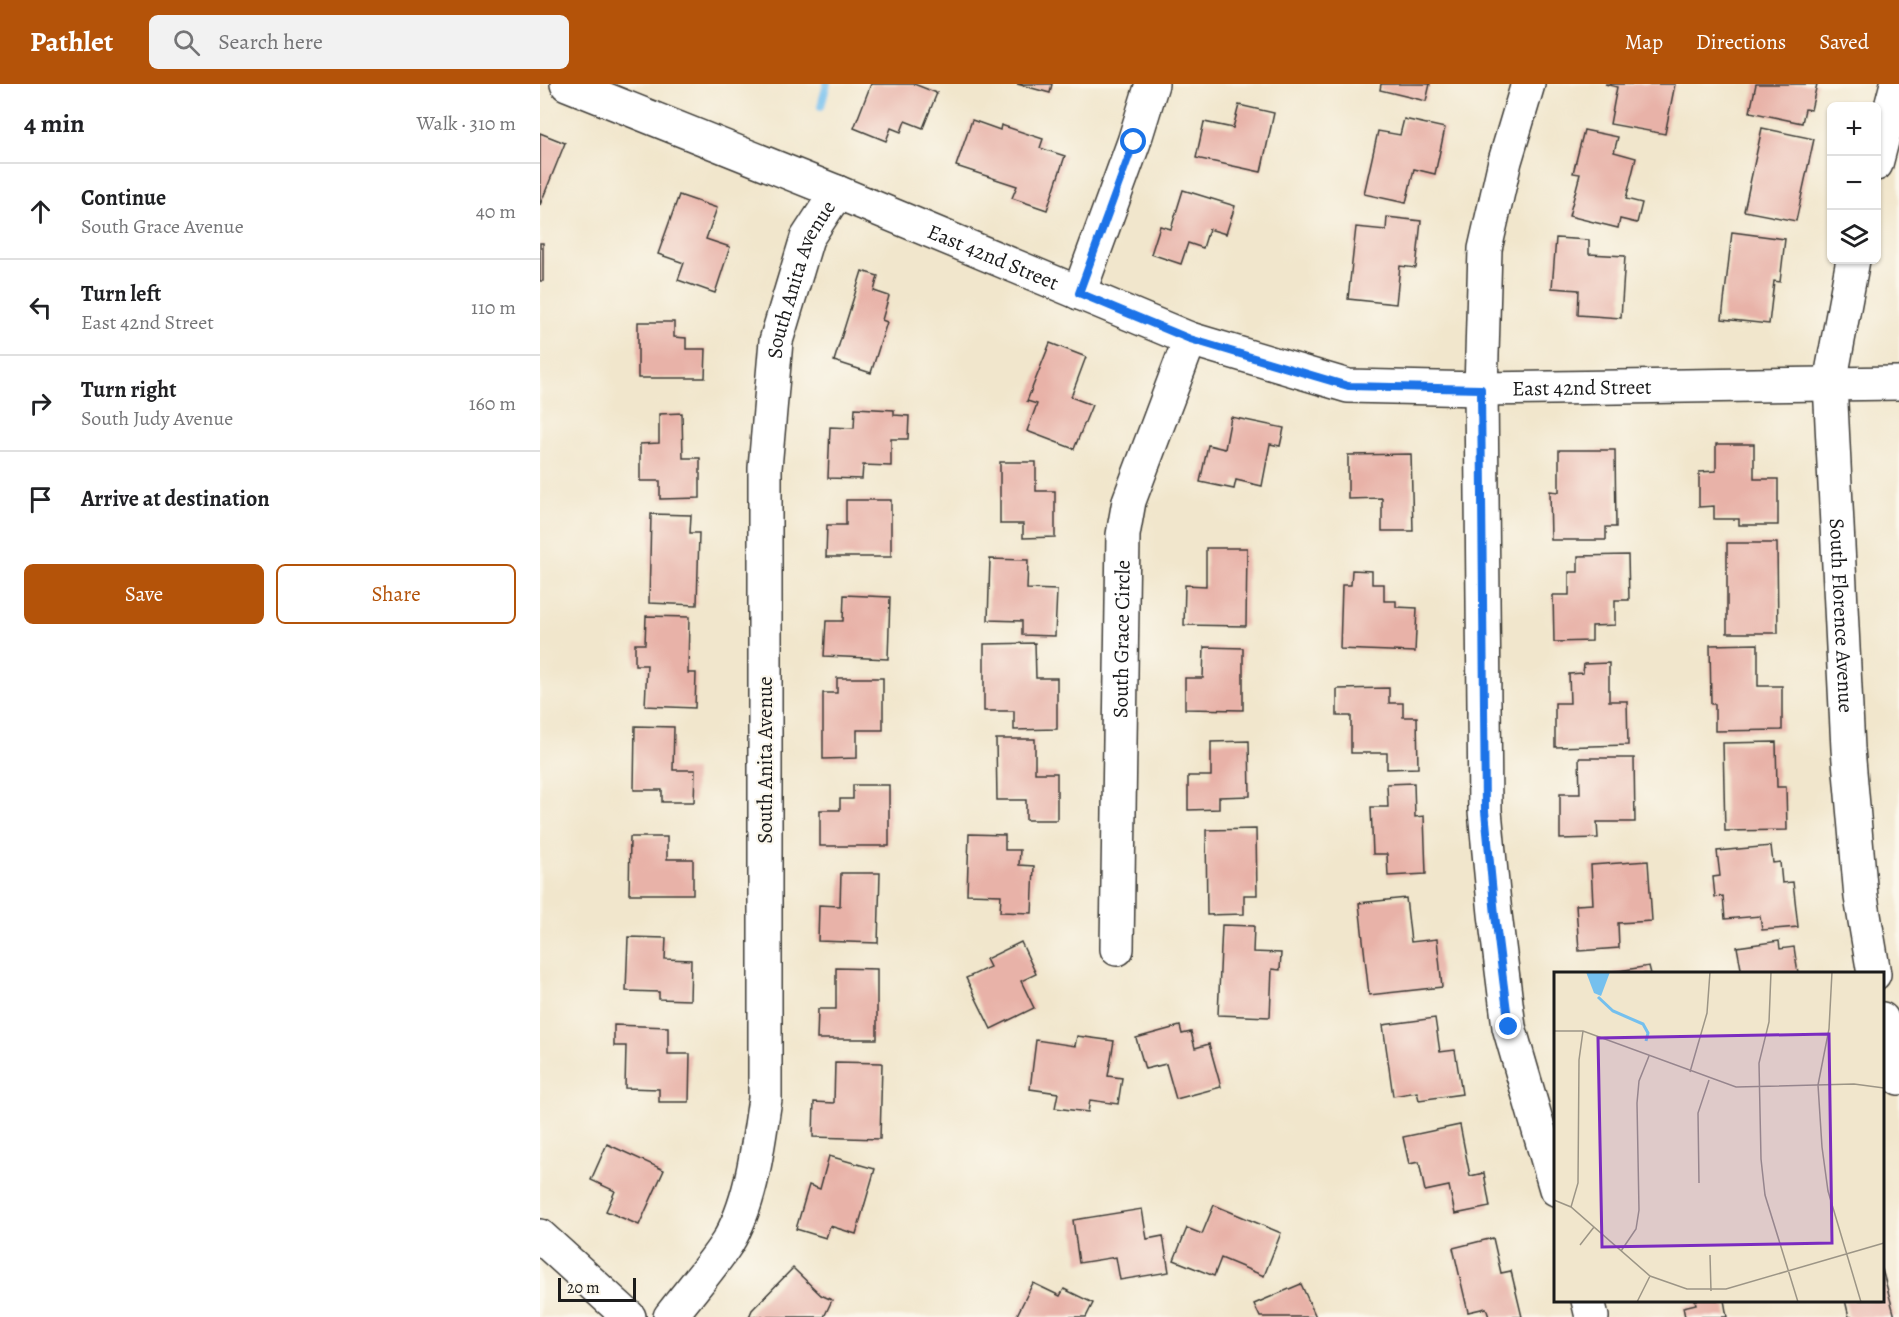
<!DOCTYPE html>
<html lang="en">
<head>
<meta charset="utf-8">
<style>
	:root { --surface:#fff; --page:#f2f2f2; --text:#202124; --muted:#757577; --line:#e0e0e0; --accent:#b45309 }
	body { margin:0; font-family:Alegreya,serif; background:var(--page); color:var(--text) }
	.controls { position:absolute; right:18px; top:18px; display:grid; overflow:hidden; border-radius:9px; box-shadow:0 2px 4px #0004 }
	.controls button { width:54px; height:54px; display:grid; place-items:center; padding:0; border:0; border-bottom:2px solid var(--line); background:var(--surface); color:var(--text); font:30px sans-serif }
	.scale { position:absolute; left:18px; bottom:15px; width:78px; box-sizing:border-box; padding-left:6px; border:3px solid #1c1c1c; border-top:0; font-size:16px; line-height:21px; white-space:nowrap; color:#1c1c1c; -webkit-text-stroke:4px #fbf7ec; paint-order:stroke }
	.stop { position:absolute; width:18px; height:18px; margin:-14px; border:4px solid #1a73e8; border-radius:50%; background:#fff }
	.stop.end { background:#1a73e8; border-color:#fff; box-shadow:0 2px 6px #0008 }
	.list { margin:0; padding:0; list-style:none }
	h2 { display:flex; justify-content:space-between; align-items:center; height:78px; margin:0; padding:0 24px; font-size:26px }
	h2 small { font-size:20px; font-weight:400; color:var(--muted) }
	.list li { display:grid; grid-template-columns:39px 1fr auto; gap:18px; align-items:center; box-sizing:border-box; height:96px; padding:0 24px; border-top:2px solid var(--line) }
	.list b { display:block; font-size:22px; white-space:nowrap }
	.list p { margin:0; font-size:20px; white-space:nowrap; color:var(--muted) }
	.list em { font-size:20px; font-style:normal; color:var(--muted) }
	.actions { display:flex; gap:12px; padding:18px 24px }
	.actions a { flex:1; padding:14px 0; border:2px solid var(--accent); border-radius:9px; text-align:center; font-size:21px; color:var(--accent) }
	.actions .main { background:var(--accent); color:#fff }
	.icon { flex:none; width:33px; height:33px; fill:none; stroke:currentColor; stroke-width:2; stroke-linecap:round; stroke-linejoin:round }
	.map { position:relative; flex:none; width:1359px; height:1233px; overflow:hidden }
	header { display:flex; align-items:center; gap:36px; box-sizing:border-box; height:84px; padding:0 30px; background:var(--accent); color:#fff }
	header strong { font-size:28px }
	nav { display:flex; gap:33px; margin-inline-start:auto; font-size:21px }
	.search { width:420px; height:54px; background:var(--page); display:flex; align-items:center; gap:15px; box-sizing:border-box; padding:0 21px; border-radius:9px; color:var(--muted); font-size:22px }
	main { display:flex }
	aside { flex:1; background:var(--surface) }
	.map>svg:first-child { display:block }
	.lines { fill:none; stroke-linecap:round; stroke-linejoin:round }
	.stream { stroke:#75c0ee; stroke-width:8 }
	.building { fill:#e8b2a8 }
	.minor-casing { stroke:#3c3a36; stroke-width:36 }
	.minor { stroke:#fff; stroke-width:33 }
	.route { stroke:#1a73e8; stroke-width:8 }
	.labels { text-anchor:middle; stroke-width:4.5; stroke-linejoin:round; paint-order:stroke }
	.street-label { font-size:21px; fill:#1c1c1c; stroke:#fbf7ec }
	.inset-river { fill:none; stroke:#75c0ee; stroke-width:3 }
	.inset-road { fill:none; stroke:#9c9586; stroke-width:1.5 }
	.view { fill:#7b2cbf; fill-opacity:0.15; stroke:#7b2cbf; stroke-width:3 }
	.inset-edge { fill:none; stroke:#1c1c1c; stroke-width:3 }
</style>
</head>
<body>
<header>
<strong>Pathlet</strong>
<div class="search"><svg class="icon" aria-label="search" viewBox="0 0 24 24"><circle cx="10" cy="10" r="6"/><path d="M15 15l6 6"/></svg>Search here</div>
<nav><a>Map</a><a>Directions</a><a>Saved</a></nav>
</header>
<main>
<aside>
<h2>4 min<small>Walk · 310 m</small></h2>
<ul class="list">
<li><svg class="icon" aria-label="ahead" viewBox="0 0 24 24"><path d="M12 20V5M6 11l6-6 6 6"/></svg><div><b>Continue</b><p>South Grace Avenue</p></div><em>40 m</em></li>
<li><svg class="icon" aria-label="left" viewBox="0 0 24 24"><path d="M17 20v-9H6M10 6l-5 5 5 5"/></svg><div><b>Turn left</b><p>East 42nd Street</p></div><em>110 m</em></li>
<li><svg class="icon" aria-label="right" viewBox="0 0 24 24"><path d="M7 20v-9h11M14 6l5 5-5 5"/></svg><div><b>Turn right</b><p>South Judy Avenue</p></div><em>160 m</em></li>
<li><svg class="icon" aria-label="arrive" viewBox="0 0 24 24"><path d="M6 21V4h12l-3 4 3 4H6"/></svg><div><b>Arrive at destination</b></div></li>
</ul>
<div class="actions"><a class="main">Save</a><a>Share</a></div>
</aside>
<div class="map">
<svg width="1359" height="1233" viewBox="0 0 1359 1233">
	<rect width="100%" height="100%" fill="#fbf7ec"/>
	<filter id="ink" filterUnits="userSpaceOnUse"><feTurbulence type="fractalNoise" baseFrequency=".0167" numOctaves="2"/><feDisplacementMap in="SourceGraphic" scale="12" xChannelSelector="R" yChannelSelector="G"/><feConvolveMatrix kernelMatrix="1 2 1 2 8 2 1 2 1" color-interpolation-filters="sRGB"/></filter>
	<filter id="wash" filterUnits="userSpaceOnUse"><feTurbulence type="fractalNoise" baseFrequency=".008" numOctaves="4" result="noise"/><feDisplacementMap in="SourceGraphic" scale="24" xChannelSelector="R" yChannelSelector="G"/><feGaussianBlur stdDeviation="1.35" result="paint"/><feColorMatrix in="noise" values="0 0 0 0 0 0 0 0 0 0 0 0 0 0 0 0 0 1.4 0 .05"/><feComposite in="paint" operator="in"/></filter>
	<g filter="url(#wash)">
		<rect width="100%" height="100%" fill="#f1e6cc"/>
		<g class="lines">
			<path class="stream" d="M281 22 287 0"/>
		</g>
		<g id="blocks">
			<g class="building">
				<path d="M331 0H374L397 9 383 44 365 37 361 48 351 44 346 57 314 44Z"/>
				<path d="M477 0H512L510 9Z"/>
				<path d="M841 0H890L886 17 840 6Z"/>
				<path d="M1065 0H1135L1125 50 1070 40 1077 3Z"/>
				<path d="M1216 0H1277L1271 26 1265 25 1262 39 1210 28Z"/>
				<path d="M699 21 734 29 721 88 656 74 664 38 693 44Z"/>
				<path d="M864 35 905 44 895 90 874 85 866 119 824 110 838 47 860 51Z"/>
				<path d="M432 36 460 46 461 41 503 55 500 64 525 72 507 126 472 114 477 102 416 82Z"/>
				<path d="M1222 44 1274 55 1256 137 1204 127Z"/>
				<path d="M1044 46 1078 53 1074 68 1096 74 1086 115 1102 119 1097 139 1080 135 1078 144 1029 132 1040 90 1033 89Z"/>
				<path d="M0 49 25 59 0 121Z"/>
				<path d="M643 106 695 122 686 150 669 145 663 164 648 159 641 180 611 170 620 142 631 145Z"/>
				<path d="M139 111 177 124 166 155 190 163 175 209 138 196 144 179 118 170Z"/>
				<path d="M847 133 881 137 876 184 860 182 856 220 808 215 816 143 846 146Z"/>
				<path d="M1192 148 1245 155 1240 198 1234 197 1229 240 1182 235Z"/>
				<path d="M1016 154 1049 156V170L1085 172 1081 234 1038 231 1039 206 1012 204Z"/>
				<rect x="0" y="159" width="3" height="38"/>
				<path d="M322 187 338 192 334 207 349 212 342 236 347 238 331 289 294 277Z"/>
				<path d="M98 238H134V253L146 254V265H166L165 294H98Z"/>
				<path d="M510 259 546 273 531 313 552 321 534 365 487 347 497 320 487 317Z"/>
				<path d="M315 324 354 326V331L369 332 368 355H351V382L323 381 322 395 288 394 290 343 314 344Z"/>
				<path d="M142 329 143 374H160V414L120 415V397H100V360L119 359V330Z"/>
				<path d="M691 333 744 344 740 362 730 360 722 402 696 396 694 405 660 398 668 361 685 365Z"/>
				<path d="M1176 360H1214V395H1238V441H1199V435H1174V422L1159 423V388L1176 387Z"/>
				<path d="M1019 366H1075L1076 443H1066V456H1011L1010 407 1019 408Z"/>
				<path d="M871 370 873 447H842V414L808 415V371Z"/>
				<path d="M460 378H496V407H515V453L483 454V440H460Z"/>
				<path d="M306 416H351V473H286L287 441H306Z"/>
				<path d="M111 430 151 431 150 449H159L157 521 109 519Z"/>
				<path d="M1187 459H1237L1238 549H1187Z"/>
				<path d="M666 464H707L706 542 644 541 645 501 666 502Z"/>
				<path d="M1088 471 1089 516H1075V541L1052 542V557L1014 558 1013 511H1029V488H1038V472Z"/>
				<path d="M450 475 488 476 487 505 517 506 515 552 482 551V537L448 536Z"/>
				<path d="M812 486 832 487V500H844V517H856V523L877 524 875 568 800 565 802 501H811Z"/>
				<path d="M304 511 350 513 348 575 284 572 286 537H303Z"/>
				<path d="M106 532 149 533 148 589H156L155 624 105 622 107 581H95V560H105Z"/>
				<path d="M495 559 496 594H517V645L474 646V627H444V560Z"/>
				<path d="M1218 560V602H1242V646L1175 647V620H1171L1170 561Z"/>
				<path d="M664 563 703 564V626L645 625V594H663Z"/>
				<path d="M1069 579V617H1087L1088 661 1015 663V619H1030L1029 590 1043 589 1044 580Z"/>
				<path d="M297 594H343V646H317V674L283 675V609H297Z"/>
				<path d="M849 604V619H863V633H877L878 684 847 685V669H811V632H797V605Z"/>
				<path d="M95 642 134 643 133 686H155L154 718H122V706H94Z"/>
				<path d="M456 655H495V689H517V736H486V716H457Z"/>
				<path d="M709 657 710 712 679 713V725L648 726V692H671V658Z"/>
				<path d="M1236 658 1237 703H1246L1247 746 1185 747 1183 659Z"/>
				<path d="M1039 674H1094L1095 738H1057L1058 754 1020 755V710H1040Z"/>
				<path d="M874 699 875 733 884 732 886 790 848 792 847 770H833L831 723H848L847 700Z"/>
				<path d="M313 701H349V762H280V726H300V715H313Z"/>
				<path d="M716 745 717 811H704V830L667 831 666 746Z"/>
				<path d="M429 750 465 751V766H480L479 781 494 782 492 829 460 828 461 811 427 810Z"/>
				<path d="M90 753H127V775H153V810H89Z"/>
				<path d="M1231 762 1233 779 1240 778 1242 799 1253 798 1258 843 1222 846 1220 832 1185 835 1183 812 1175 813 1173 793 1180 792 1177 767Z"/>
				<path d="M1108 777 1112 837 1078 839 1079 864 1039 867 1036 821 1053 820 1051 781Z"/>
				<path d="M301 789H340L338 859 278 857 279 821 300 822Z"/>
				<path d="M866 814 871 858 897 855 902 903 829 911 819 819Z"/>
				<path d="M682 841 714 842 713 868 741 869 740 886 732 885 730 933 678 931Z"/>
				<path d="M88 853 126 854 125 875 151 876 150 916 119 915V908L86 907Z"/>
				<path d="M1239 857 1240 865 1254 863 1258 890H1202L1197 863Z"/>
				<path d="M481 858 496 890 481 897 494 924 451 945 426 894 450 883 446 875Z"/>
				<path d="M1109 882 1111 890H1073V888Z"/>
				<path d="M296 884 337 885V955H277L278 925H296Z"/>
				<path d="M895 934 900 968 915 966 922 1010 879 1016 877 1008 853 1012 843 941Z"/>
				<path d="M74 941 128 943V970H150L149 1018H119V1005L85 1004 86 962H74Z"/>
				<path d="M640 942 642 950 651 948 655 964 669 960 681 1003 636 1015 626 980 605 985 596 954Z"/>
				<path d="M537 952 574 957 568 992 582 994 578 1020 550 1016 548 1028 515 1024 518 1009 490 1005 496 956 535 962Z"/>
				<path d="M295 978 342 979 340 1055 273 1053 274 1018 294 1019Z"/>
				<path d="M920 1041 930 1092 944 1089 950 1123 915 1130 909 1102 885 1107 879 1078 869 1080 863 1053Z"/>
				<path d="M67 1060 124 1086 99 1141 66 1127 75 1107 51 1096Z"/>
				<path d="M289 1072 335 1085 316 1150 290 1142 286 1154 256 1145 269 1101 280 1105Z"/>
				<path d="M674 1121 741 1149 724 1192 681 1174 674 1192 634 1176 647 1144 662 1150Z"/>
				<path d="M602 1125 607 1155 623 1152 629 1188 580 1196 576 1173 539 1179 533 1136Z"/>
				<path d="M953 1154 961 1189 971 1187 982 1233H949L946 1224 928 1228 913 1164Z"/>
				<path d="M253 1184 281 1211 292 1216 284 1233H209L212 1226Z"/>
				<path d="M1342 1185 1355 1233H1309L1305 1216H1342Z"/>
				<path d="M493 1199 520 1212 524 1205 553 1219 546 1233H476Z"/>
				<path d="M761 1200 776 1233H720L714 1220Z"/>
				<path d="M1155 1216H1184L1187 1233H1145L1143 1223 1156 1220Z"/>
			</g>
		</g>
	</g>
	<g filter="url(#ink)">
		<use href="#blocks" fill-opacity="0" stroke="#3c3a36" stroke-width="1.5"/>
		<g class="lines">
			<defs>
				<g id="minor">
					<path id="s1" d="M27 0 297 108 650 255 808 302 941 305 1359 299"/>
					<path d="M988 0 965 77 945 165 941 305 945 727 955 830 969 943 1016 1105"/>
					<path d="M1336 80 1357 0"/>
					<path id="s2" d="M1313 176 1290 299 1308 665 1321 813 1334 890"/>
					<path d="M539 209 594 58 612 0"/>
					<path id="s3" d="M577 865 583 451 589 417 650 255"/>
					<path d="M1342 935 1359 994"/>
					<path d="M0 1152 89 1233"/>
					<path d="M1048 1216 1052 1233"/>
					<path id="s4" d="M130 1233C148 1209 170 1185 187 1159 212 1119 218 1061 225 1015V384L236 257 267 154 297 108"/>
				</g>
			</defs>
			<use href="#minor" class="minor-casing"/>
			<use href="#minor" class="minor"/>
		</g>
	</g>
	<g class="lines" filter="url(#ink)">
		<path class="route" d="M594 58 539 209 650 255 808 302 941 305 945 727 955 831 969 943"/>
	</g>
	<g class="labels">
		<g class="street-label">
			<text dy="7" stroke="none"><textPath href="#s1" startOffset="460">East 42nd Street</textPath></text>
			<text dy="7" stroke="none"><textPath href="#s4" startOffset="1068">South Anita Avenue</textPath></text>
			<text dy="7" stroke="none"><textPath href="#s1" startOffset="1072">East 42nd Street</textPath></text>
			<text dy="7" stroke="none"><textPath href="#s2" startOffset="358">South Florence Avenue</textPath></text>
			<text dy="7" stroke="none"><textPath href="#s3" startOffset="310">South Grace Circle</textPath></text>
			<text transform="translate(225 676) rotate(-90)" y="7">South Anita Avenue</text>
		</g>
	</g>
	<g transform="translate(1014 888)">
		<rect width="330" height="330" fill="#f1e6cc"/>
		<path d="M32 0H56L47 24 40 21Z" fill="#75c0ee"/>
		<path class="inset-river" d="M44 25 59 39 89 52 94 61 92 69"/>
		<path class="inset-road" d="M217 0 215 50 205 91 207 187 211 223 244 330M278 0 275 57 264 113 268 175 274 219 307 330M0 59H29L182 115 300 112 330 116M136 100 153 41 156 0M330 125V188M145 211 144 141 155 108M0 228 17 235 96 304 133 317H172L330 271M17 235 24 211 25 88 29 59M26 273 40 255M67 279 82 257 85 238 83 131 85 109 95 84M156 283 157 319M83 330 96 304"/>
		<path class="view" d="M275 62 278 271 48 275 44 66Z"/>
		<rect width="330" height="330" class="inset-edge"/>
	</g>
</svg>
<div class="controls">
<button>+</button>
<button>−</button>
<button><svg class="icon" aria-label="layers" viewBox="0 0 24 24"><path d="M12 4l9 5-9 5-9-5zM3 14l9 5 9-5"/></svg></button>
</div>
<div class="scale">20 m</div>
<div class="stop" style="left:594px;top:58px"></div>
<div class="stop end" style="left:969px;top:943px"></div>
</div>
</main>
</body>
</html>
